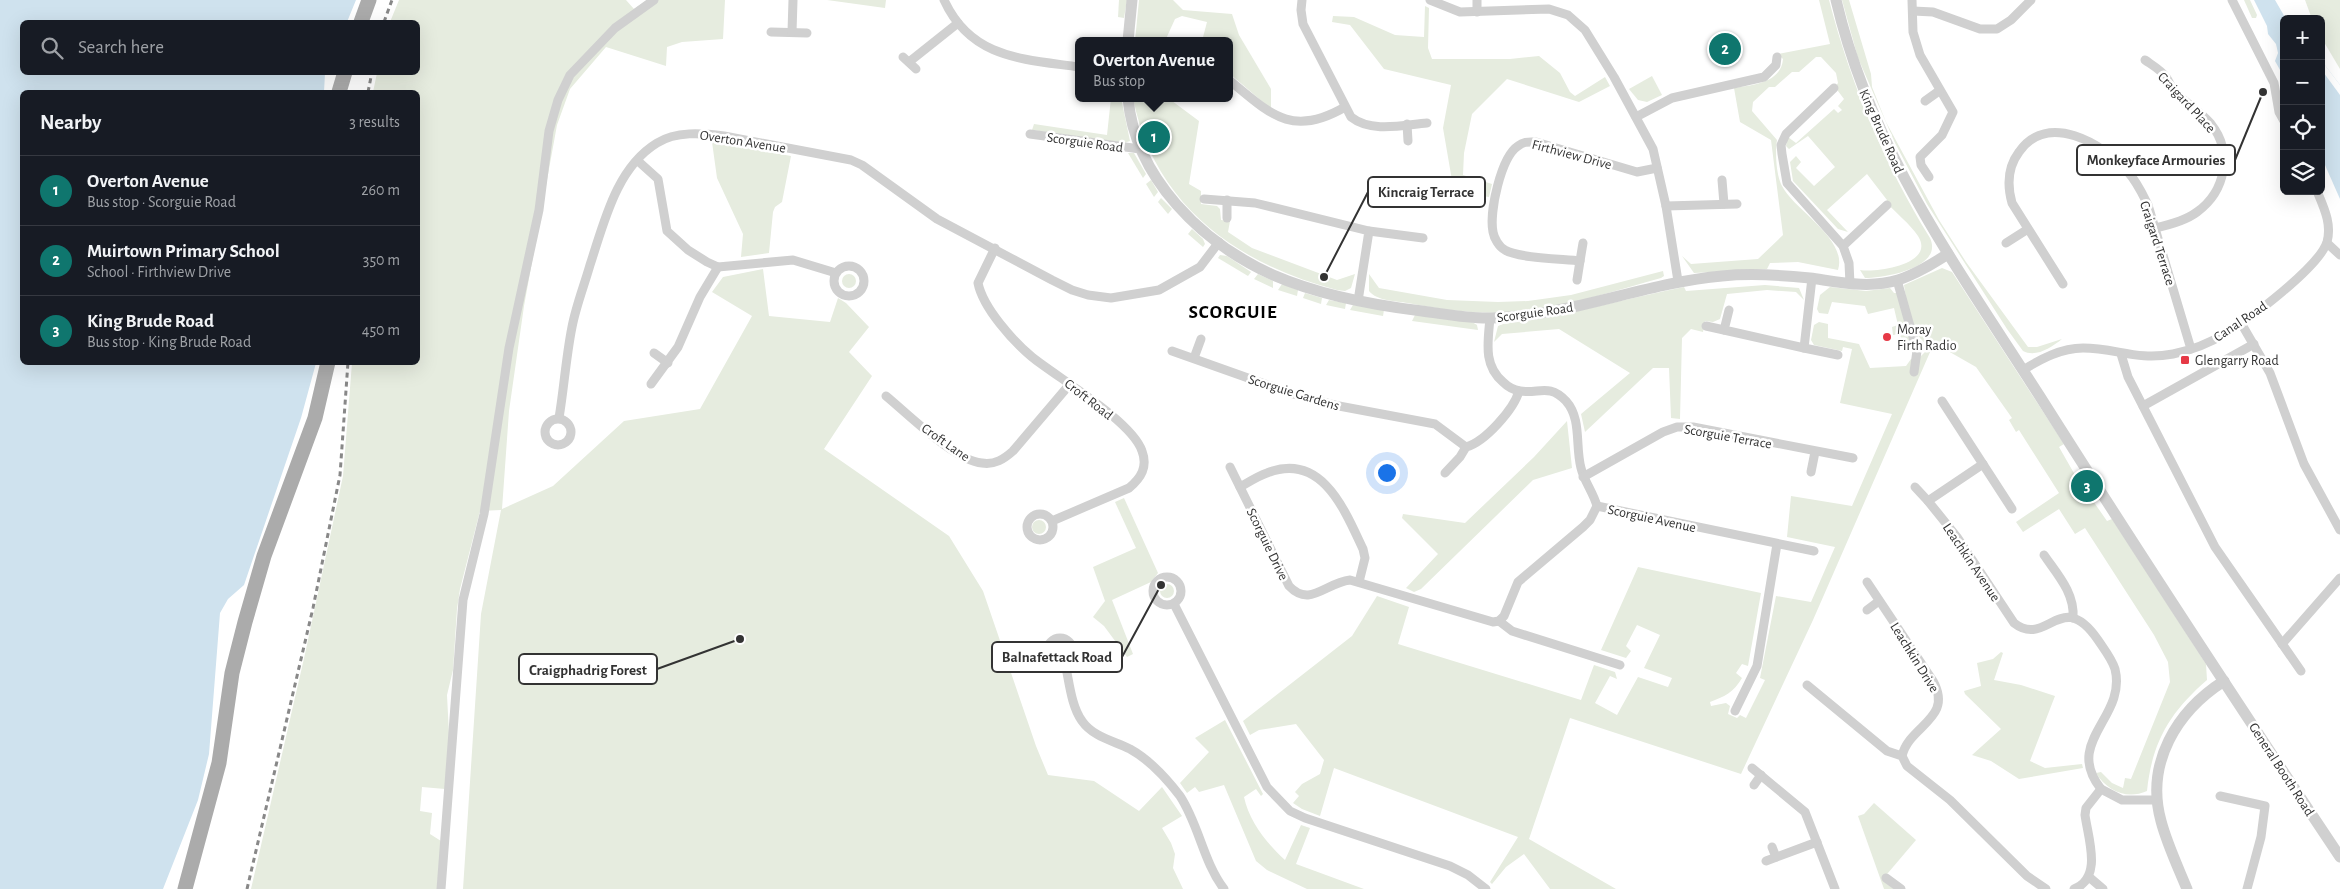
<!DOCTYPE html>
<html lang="en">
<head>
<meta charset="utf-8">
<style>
	:root { --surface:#171b24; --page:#242831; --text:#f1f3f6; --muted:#9ea1a6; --line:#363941; --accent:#0f766e }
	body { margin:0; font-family:"Alegreya Sans",sans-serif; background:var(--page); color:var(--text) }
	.controls { position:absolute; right:15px; top:15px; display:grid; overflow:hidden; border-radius:8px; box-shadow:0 5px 20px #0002 }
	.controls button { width:45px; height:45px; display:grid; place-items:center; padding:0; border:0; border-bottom:1px solid var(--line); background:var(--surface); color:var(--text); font:25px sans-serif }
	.you { position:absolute; left:1386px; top:472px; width:18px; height:18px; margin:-12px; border:4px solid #fff; border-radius:50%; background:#1a73e8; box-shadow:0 0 0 8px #1a73e833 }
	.badge { display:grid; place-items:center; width:32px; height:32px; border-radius:50%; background:var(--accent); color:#fff; font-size:16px; font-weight:700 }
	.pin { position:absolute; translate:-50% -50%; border:2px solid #fff; box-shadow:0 1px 5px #0006 }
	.popup { position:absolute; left:1075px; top:37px; width:158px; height:65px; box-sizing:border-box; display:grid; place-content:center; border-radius:8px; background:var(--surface); filter:drop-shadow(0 1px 4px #0005); font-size:16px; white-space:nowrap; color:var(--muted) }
	.popup b { font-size:19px; color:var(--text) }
	.popup::after { content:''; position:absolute; left:50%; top:100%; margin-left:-10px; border:10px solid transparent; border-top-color:var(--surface) }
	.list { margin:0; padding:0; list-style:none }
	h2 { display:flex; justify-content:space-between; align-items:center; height:65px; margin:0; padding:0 20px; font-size:21px }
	h2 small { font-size:16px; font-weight:400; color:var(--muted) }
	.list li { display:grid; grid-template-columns:32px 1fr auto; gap:15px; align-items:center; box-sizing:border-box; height:70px; padding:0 20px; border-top:1px solid var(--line) }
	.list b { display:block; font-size:19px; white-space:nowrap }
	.list p { margin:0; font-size:16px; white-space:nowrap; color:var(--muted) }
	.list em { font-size:16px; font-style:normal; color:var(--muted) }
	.icon { flex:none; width:28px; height:28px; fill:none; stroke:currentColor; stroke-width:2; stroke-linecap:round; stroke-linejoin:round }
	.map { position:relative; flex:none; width:2340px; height:889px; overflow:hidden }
	.search { position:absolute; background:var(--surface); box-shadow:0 5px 20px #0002; left:20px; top:20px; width:400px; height:55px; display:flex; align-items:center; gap:12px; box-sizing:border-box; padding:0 18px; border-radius:8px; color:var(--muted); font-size:19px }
	.panel { position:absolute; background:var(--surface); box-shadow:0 5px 20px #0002; left:20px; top:90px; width:400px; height:275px; border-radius:8px }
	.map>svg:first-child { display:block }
	.green { fill:#e6ecdf }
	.water { fill:#cfe2ee }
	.pier { fill:#fff }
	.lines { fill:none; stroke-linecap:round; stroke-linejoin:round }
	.minor { stroke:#d0d0d0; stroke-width:9 }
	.tertiary { stroke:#d0d0d0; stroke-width:11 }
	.primary { stroke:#ababab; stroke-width:15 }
	.rail { stroke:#888; stroke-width:3; stroke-dasharray:5 4; stroke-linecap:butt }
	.poi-dot { fill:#e63946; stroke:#fff; stroke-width:2 }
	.labels { text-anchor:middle; stroke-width:5; stroke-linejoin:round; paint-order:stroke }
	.street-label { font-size:14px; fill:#333; stroke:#fff }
	.poi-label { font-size:14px; fill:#333; stroke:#fff; text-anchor:start }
	.district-label { font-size:19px; font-weight:bold; letter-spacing:1px; fill:#000; stroke:#fff }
	.leader { fill:none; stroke:#333; stroke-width:2 }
	.callout-dot { fill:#333; stroke:#fff; stroke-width:2 }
	.callout { fill:#fff; stroke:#333; stroke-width:2 }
	.callout-label { font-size:15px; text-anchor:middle; font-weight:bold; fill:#333 }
</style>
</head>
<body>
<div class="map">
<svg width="2340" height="889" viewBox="0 0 2340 889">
	<rect width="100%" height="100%" fill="#fff"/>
	<g class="green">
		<path d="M399 0H626L634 9 647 0H725L723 39 682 42 667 47 666 66 606 47 570 89 557 125 524 306 509 411 502 509 553 486 624 421 700 409 752 316 712 292 723 277 763 269 769 316 830 322 838 298 846 303 869 327 849 352 872 376 824 449 949 536 983 591 1036 746 1048 775 1094 781 1139 811 1162 787 1182 816 1162 828 1171 843 1175 854 1173 868 1183 889H463L481 614 501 510 480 511 460 589 457 609 453 670 447 695 449 734 445 789 422 787 420 811 432 813 430 834 441 841 437 889H251L305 654 343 476 352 363 418 362V92H373L377 73 418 72V22H390Z"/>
		<path d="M827 0H886L885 8Z"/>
		<path d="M1119 0H1127L1124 18 1118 17Z"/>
		<path d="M1139 0H1173L1183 10 1232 14 1239 35 1271 89V109L1229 73V41H1202L1207 22 1182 16 1175 19 1165 41H1135Z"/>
		<path d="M1819 0H1829C1851 85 1884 163 1930 238 1944 268 1884 278 1865 278L1860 270C1877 273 1936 264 1918 236 1910 224 1896 213 1886 202L1887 200 1867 174 1827 210 1848 232 1838 229 1793 181 1790 162 1796 156 1801 162 1796 168 1814 186 1835 167 1808 136 1789 149 1786 146 1788 137 1796 143 1834 109 1838 113 1842 110 1838 106 1844 99 1835 87 1838 83 1836 73 1821 57H1816L1799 72H1792L1775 87H1769L1753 102 1752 111 1777 140C1775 152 1776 175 1782 186 1794 210 1848 239 1838 270L1798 262 1770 263 1767 269 1694 273 1682 256 1691 264 1758 259 1783 235 1771 140 1740 122 1734 88C1753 85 1781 83 1783 59L1778 54 1830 44Z"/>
		<path d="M1842 0H1849L1871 74 1872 87 1886 122 1939 220 1966 262 2028 347H2037L2062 339C2052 347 2036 358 2023 351L2007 329 1927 204 1895 143 1858 58Z"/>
		<path d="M2244 0H2250L2257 15 2256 18H2252Z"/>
		<path d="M2305 0H2340V69L2321 37V19H2312Z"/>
		<path d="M1425 6 1429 8 1428 48 1432 59H1510L1539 56 1560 73 1570 92 1575 96 1605 77 1610 86 1579 102 1507 79 1472 114 1464 153 1463 175 1492 184 1489 197 1454 192 1443 128 1451 85 1384 69 1350 25 1332 22 1333 16 1354 17 1395 35 1424 37Z"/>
		<path d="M1652 76 1662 95 1647 102 1638 100 1629 89Z"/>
		<path d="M1111 98H1121L1130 141 1124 143 1032 130 1034 124 1107 135Z"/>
		<path d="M1133 98H1168L1199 121 1189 184 1201 191V204L1217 206 1220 209 1221 220 1230 221 1228 232 1252 248 1337 280 1355 274 1351 288 1345 291 1337 290C1237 264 1154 205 1133 98Z"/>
		<path d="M712 142 791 156 782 202 775 207 773 212 769 253 741 257 743 234 717 178Z"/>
		<path d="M1128 153H1134L1146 174 1143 178Z"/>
		<path d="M1151 180 1158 192 1154 197 1146 184Z"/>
		<path d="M1161 198 1172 209 1168 214 1158 202Z"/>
		<path d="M1192 229 1203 239 1205 244 1203 247 1188 234Z"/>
		<path d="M1220 255 1227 256 1251 272 1248 276 1218 258Z"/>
		<path d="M1942 268 1952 272 2064 444 2059 447 2075 475 2107 521 2112 519 2206 664 2207 680C2170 712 2152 742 2147 791 2127 800 2107 791 2096 773L2101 772 2112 783 2123 788 2125 778 2131 779 2170 682 2168 662 2154 635 2085 528 2075 534 2059 509 2023 532 2016 522 2059 493 2019 430 2016 432 2009 420 2012 418 1976 367 1934 343 1813 620 1741 774 1570 718 1529 839 1616 889H1550L1524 854 1506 867 1492 884 1490 882 1518 837 1334 768 1320 816 1302 809 1293 803 1299 796 1295 792 1302 784 1320 774 1324 760 1296 724 1259 730 1250 735 1243 721 1352 636 1377 596 1409 607 1398 644 1581 700 1594 665 1615 672 1617 679 1610 676 1595 703 1617 715 1638 677 1668 687 1672 678 1644 668 1660 635 1637 625 1626 646 1631 651 1626 658 1601 650 1638 567 1761 593 1748 666 1742 664 1736 673 1742 678C1734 692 1724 697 1710 702L1711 706 1726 703 1730 706 1728 714 1737 718 1740 715 1746 718 1765 680 1760 678 1776 596 1811 602 1835 547 1787 537 1791 496 1852 506 1892 414 1840 403 1852 349 1843 347 1842 351 1814 345 1811 340 1814 325 1819 322 1828 324V338L1859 344 1870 368 1906 366 1911 359 1919 358 1927 350C1926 341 1920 340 1916 333 1910 318 1906 300 1904 285Z"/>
		<path d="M1663 271 1664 276 1661 278C1618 290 1575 304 1530 310 1490 316 1448 311 1408 303 1396 301 1377 301 1369 291V274L1379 288 1447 300 1498 302 1528 301 1571 295Z"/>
		<path d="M1258 274 1273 281V288L1254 279Z"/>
		<circle cx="849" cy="281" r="7"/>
		<path d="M1282 284 1298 290 1297 296 1278 290Z"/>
		<path d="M1765 285 1799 288 1804 300 1796 292 1767 290 1727 294 1720 319 1713 322 1705 321 1703 332 1691 329 1682 338 1680 419 1671 418 1669 368H1653L1585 432 1581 414 1630 373 1559 329 1502 334 1494 342 1498 326 1503 324C1564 317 1623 299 1684 287L1686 291Z"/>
		<path d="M1830 287 1866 291 1890 288 1894 293H1898L1913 350H1904L1900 334 1893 335 1892 327 1898 325 1894 308 1868 314 1865 306 1832 302 1828 314 1819 313 1817 309 1820 295Z"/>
		<path d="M1305 293 1322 298 1321 304 1303 298Z"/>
		<path d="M1329 300 1346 303 1345 309 1326 305Z"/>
		<path d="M1353 305 1384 310 1383 316 1350 310Z"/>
		<path d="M1415 315 1472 322 1477 325 1478 330 1412 321Z"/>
		<path d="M1567 421 1572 468 1533 480 1421 589 1414 592 1406 588 1438 554 1402 518 1403 514 1465 523 1534 457Z"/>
		<path d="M1124 498 1158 573 1151 582 1112 600 1133 654 1127 657 1104 626 1093 617 1105 601 1093 567 1136 548 1115 502Z"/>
		<circle cx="1039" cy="527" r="7"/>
		<circle cx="1167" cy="591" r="7"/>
		<circle cx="1061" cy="651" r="6"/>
		<path d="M2001 652 2003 653 1994 680 2021 685 2055 696 2030 761 2045 768 2082 764 2083 768 2019 779 1991 761 1972 755 2001 729 1965 694 1964 691 1981 686 1977 663 1993 659Z"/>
		<path d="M1225 720 1263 794 1261 796 1256 789 1244 797C1249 821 1267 844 1285 860L1301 825 1310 828 1296 864 1364 889H1307L1267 870 1256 861 1224 785 1199 792 1195 787 1187 793 1180 783 1209 752 1195 738Z"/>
		<path d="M1874 803 1916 840 1882 880 1894 889H1884L1858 816 1864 814Z"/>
	</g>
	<g class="water">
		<path d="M0 0H356L347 22H22V72L325 73 324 92H22V362L316 363 301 418 244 585 228 599 220 613 209 754 198 800 163 889H0Z"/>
		<path d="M2254 0H2275L2286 19H2284V77L2275 61 2278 53 2276 44 2268 34 2267 26Z"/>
		<path d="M2321 60 2340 85V199L2321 156Z"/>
	</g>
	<path class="pier" d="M2321 60 2340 85V95L2321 69Z"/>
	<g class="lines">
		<g class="minor">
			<path d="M944 0C971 59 1023 59 1079 67"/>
			<path d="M1302 0 1301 10 1303 24 1351 117C1371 133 1403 125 1427 123"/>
			<path d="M1430 0 1460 12 1549 9 1568 15 1585 30 1614 77 1653 149 1666 206 1678 281"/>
			<path d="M1912 0 1913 32 1920 55 1953 112 1942 135 1920 157 1921 165 1929 177"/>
			<path d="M2232 0 2274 83 2279 112 2284 121"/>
			<path d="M1913 11 1933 12 1980 29H1997L2011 20 2031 0"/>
			<path d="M1477 12V0"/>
			<path d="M771 32 807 33"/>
			<path d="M792 32 793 0"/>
			<path d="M903 57 916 69"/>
			<path d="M2145 60C2152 65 2161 70 2166 77 2170 82 2171 89 2176 93 2187 104 2201 112 2211 124 2233 152 2226 191 2197 212 2185 221 2169 225 2155 228"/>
			<path d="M909 62 958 23"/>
			<path d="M1229 80C1270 114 1292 138 1345 107"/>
			<path d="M1834 88 1786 134 1781 145 1782 154 1787 183 1843 246 1849 263 1850 284"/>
			<path d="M1925 101 1939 91"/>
			<path d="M1636 117 1672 98 1764 77 1776 65 1777 57"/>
			<path d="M1407 124 1408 141"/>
			<path d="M1030 134 1140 149"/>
			<path d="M638 161 658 179 667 231 688 250 707 262 718 267 793 260 836 273"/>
			<path d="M1722 180 1724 204"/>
			<path d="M1204 199 1255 203 1369 231 1358 301"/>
			<path d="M1666 206 1737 204"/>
			<path d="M1227 218V200"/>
			<path d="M1369 231 1423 238"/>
			<path d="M2006 243 2028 229"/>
			<path d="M2327 243 2340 255"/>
			<path d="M1843 246 1887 205"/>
			<path d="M995 248 978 283C983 308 1013 341 1032 357 1058 378 1132 421 1142 451 1148 467 1141 478 1129 488L1052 521"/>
			<path d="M1580 261 1583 243"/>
			<circle cx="849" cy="281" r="15"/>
			<path d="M1577 280 1580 261C1564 259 1517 258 1505 250 1499 247 1494 238 1493 232 1489 212 1501 157 1518 146 1524 141 1529 142 1536 142L1637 172 1657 168"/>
			<path d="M1897 280 1917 351 1914 372"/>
			<path d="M2063 284 2012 203C2007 185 2007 168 2019 152 2047 111 2103 143 2128 172 2137 182 2142 193 2148 205L2191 349"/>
			<path d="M1729 310 1724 330 1804 348 1812 278"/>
			<path d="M1490 318C1488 342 1483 365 1503 382 1507 386 1514 390 1520 391 1539 394 1549 383 1566 401 1582 419 1575 446 1581 468 1584 481 1593 492 1597 506"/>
			<path d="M2241 323 2270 373 2304 464 2340 530"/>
			<path d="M1706 326 1724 330"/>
			<path d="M1804 348 1838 355"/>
			<path d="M1172 351 1293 394 1339 406 1435 424 1466 447C1485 442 1514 409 1519 391"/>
			<path d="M654 353 668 363"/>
			<path d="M2121 354 2128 377 2215 547 2301 671"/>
			<path d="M1194 358 1201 339"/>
			<path d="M2023 370C2041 359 2061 348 2083 348 2116 348 2137 361 2173 354 2192 350 2210 343 2226 333 2250 319 2319 267 2327 242 2332 224 2324 208 2317 191"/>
			<path d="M651 384 678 347 700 297 718 267"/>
			<path d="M886 396C908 414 955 461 982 463 995 465 1004 459 1013 451L1070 384"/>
			<path d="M1942 401 2012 509"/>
			<path d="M2143 406 2254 344"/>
			<path d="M559 418C564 388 566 357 572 327 576 306 584 286 590 265 604 223 616 168 657 143 676 131 702 133 724 136L851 160 862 165 937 219 1052 280 1072 290 1088 295 1111 298 1159 290 1200 267 1219 242"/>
			<circle cx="558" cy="432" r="13"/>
			<path d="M1983 464 1928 501 1957 537 2014 623C2047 649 2061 586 2098 640 2104 649 2112 659 2115 669 2127 718 2063 741 2101 789"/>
			<path d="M1230 467 1289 586C1310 608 1325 583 1350 580L1493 622 1499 621 1504 616 1518 582 1583 527 1590 520 1597 506"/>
			<path d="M1811 472 1815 452"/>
			<path d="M1445 473 1460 457 1466 447"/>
			<path d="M1583 477 1663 432 1677 427H1693L1853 458"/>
			<path d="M1240 487C1249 482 1258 476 1267 473 1322 451 1345 511 1363 549L1365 558 1359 582"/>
			<path d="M1915 487 1928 501"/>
			<path d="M1597 506 1814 551"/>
			<circle cx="1040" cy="527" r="13"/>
			<path d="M2044 555C2057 574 2075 593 2073 618"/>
			<circle cx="1167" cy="591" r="14"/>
			<path d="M1867 582 1933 681C1954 719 1909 725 1902 756"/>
			<path d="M1174 604 1267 787 1290 811 1305 818 1450 866 1468 875 1486 889"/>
			<path d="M1867 610 1879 601"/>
			<path d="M1499 621 1512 631 1620 665"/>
			<circle cx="1060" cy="651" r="13"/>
			<path d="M2282 644 2340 578"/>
			<path d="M1065 663C1069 680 1071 706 1082 721 1093 737 1114 741 1130 749 1150 760 1167 779 1180 796 1199 825 1203 861 1224 889"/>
			<path d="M1807 685 1887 751 1902 756 1907 766 1950 800 2027 876 2046 889"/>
			<path d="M1735 711 1757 666 1777 544"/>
			<path d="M1752 768 1805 812 1835 889"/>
			<path d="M1754 785 1761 775"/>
			<path d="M2220 796 2265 806 2261 837 2247 889"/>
			<path d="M1772 847 1776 857"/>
			<path d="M1766 861 1817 842"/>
			<path d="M2089 877 2103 889"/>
			<path d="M1886 878 1901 889"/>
			<path d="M441 889 463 600 484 514 509 348 539 210 549 131 558 100 570 75 615 28 654 0"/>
			<path d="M2074 889C2103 878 2088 838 2085 815L2086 808 2101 789 2122 800H2157"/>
		</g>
		<g class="tertiary">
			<path d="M1836 0C1872 153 1956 265 2039 395 2137 550 2238 704 2340 857"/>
			<path d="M1128 41 1132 0"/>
			<path d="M1128 98C1135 178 1202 243 1273 275 1319 295 1372 305 1422 311 1445 314 1469 319 1492 318 1571 316 1644 283 1722 276 1751 273 1781 275 1810 278 1839 282 1869 289 1898 280 1916 274 1932 264 1948 254"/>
			<path d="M2187 889C2178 867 2167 844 2161 821 2145 763 2177 711 2224 681"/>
		</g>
		<g class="primary">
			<path d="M361 22 369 0"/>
			<path d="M339 92 345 72"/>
			<path d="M185 889 219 763 232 673 245 622 264 556 315 418 328 362"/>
		</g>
		<g class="rail">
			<path d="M384 22 392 0"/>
			<path d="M368 92 372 72"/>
			<path d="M247 889 313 608 340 475 348 362"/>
		</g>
	</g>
	<g class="poi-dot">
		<circle cx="1887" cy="337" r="5"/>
		<rect x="2180" y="355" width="10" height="10" rx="2.5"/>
	</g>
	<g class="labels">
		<g class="street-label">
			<text transform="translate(2187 102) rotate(47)" y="5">Craigard Place</text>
			<text transform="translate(1882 131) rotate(66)" y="5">King Brude Road</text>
			<text transform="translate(743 141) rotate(9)" y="5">Overton Avenue</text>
			<text transform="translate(1085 142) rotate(8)" y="5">Scorguie Road</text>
			<text transform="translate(1572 154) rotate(15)" y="5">Firthview Drive</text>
			<text transform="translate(2158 243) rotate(72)" y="5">Craigard Terrace</text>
			<text transform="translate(1535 312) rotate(-8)" y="5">Scorguie Road</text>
			<text transform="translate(2240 321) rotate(-34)" y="5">Canal Road</text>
			<text transform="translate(1294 392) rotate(17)" y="5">Scorguie Gardens</text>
			<text transform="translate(1089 399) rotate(38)" y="5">Croft Road</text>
			<text transform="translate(1728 436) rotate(10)" y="5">Scorguie Terrace</text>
			<text transform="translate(946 442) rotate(35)" y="5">Croft Lane</text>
			<text transform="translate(1652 518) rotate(12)" y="5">Scorguie Avenue</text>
			<text transform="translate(1268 544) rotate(64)" y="5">Scorguie Drive</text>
			<text transform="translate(1972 562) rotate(56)" y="5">Leachkin Avenue</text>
			<text transform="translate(1915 657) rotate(58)" y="5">Leachkin Drive</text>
			<text transform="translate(2282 769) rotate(57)" y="5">General Booth Road</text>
		</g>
		<g class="poi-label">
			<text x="1897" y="334">Moray<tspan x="1897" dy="16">Firth Radio</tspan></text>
			<text x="2195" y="365">Glengarry Road</text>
		</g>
		<g class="district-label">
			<text x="1233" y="318">SCORGUIE</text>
		</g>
	</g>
	<path class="leader" d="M2263 92L2235 160M1324 277L1368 192M1161 585L1122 657M740 639L657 669"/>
	<g class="callout-dot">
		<circle cx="2263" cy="92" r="5"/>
		<circle cx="1324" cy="277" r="5"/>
		<circle cx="1161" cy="585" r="5"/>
		<circle cx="740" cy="639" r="5"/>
	</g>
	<g class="callout">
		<rect x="2077" y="145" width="158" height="30" rx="5"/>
		<rect x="1368" y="177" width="117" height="30" rx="5"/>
		<rect x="992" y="642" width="130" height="30" rx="5"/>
		<rect x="519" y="654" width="138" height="30" rx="5"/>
	</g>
	<g class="callout-label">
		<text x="2156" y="165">Monkeyface Armouries</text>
		<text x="1426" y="197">Kincraig Terrace</text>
		<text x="1057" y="662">Balnafettack Road</text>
		<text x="588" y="675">Craigphadrig Forest</text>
	</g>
</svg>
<div class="controls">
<button>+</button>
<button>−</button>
<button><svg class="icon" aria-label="locate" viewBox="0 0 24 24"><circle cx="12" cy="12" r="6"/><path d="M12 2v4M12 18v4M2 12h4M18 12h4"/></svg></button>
<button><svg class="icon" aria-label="layers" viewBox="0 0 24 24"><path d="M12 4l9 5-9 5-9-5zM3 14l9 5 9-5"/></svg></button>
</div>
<div class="you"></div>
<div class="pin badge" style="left:1154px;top:137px">1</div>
<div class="popup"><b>Overton Avenue</b>Bus stop</div>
<div class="pin badge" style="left:1725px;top:49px">2</div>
<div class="pin badge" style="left:2087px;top:486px">3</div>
<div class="search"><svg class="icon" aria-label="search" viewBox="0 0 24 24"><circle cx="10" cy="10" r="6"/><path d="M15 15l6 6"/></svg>Search here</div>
<section class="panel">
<h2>Nearby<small>3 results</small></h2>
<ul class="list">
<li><span class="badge">1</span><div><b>Overton Avenue</b><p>Bus stop · Scorguie Road</p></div><em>260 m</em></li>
<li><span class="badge">2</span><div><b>Muirtown Primary School</b><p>School · Firthview Drive</p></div><em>350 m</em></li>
<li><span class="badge">3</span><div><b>King Brude Road</b><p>Bus stop · King Brude Road</p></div><em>450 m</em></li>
</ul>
</section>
</div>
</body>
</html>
